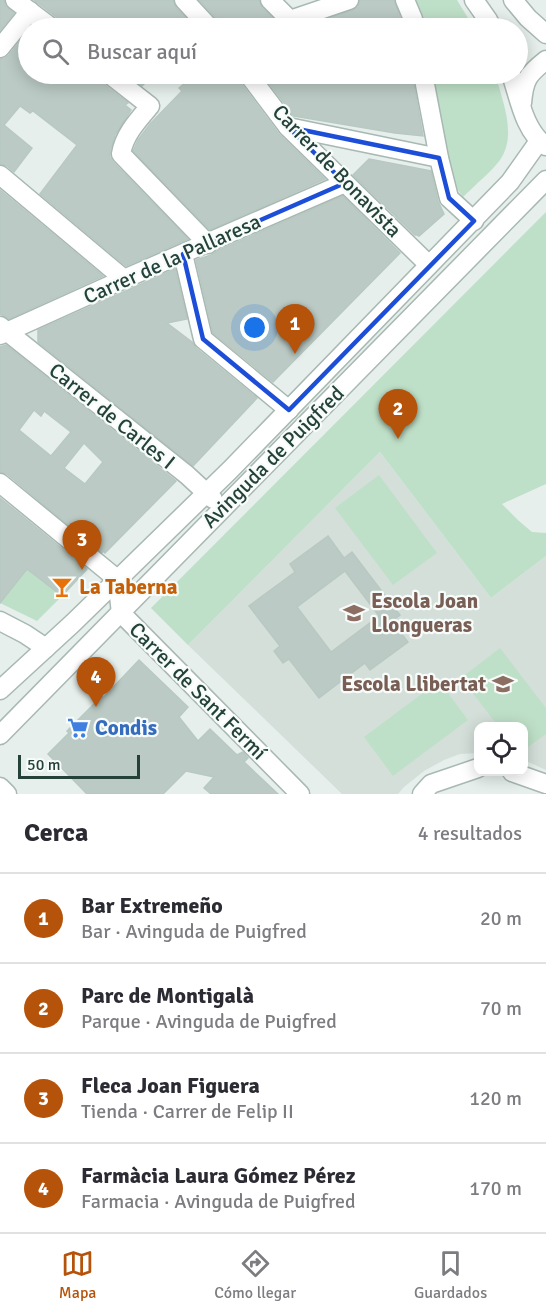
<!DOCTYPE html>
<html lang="es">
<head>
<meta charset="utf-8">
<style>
	:root { --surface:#fff; --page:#f7f7f7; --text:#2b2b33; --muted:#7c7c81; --line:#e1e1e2; --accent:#b45309 }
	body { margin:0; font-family:Signika,sans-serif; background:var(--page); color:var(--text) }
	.controls { position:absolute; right:18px; bottom:18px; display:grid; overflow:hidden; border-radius:12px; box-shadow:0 3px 15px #0003 }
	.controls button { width:54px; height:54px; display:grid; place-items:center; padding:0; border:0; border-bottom:2px solid var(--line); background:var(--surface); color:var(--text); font:30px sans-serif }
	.scale { position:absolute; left:18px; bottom:15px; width:122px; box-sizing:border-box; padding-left:6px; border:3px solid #24423a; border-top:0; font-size:16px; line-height:21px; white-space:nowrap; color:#24423a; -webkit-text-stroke:4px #f7fbf9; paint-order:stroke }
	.you { position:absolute; left:255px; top:328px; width:21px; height:21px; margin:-15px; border:4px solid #fff; border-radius:50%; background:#1a73e8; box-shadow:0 0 0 9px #1a73e833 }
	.badge { display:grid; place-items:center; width:39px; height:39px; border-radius:50%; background:var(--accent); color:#fff; font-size:20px; font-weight:700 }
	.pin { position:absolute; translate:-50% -50px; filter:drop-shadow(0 2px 3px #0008) }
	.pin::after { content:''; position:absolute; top:32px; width:21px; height:18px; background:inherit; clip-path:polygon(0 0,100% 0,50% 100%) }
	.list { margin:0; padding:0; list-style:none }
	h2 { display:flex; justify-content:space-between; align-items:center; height:78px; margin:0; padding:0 24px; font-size:26px }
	h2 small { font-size:20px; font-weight:400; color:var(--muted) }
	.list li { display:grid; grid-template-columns:39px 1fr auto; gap:18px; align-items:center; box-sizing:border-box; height:90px; padding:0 24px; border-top:2px solid var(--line) }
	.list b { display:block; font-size:22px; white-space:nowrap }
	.list p { margin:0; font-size:20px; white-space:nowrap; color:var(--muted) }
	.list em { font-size:20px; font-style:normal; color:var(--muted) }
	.icon { flex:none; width:33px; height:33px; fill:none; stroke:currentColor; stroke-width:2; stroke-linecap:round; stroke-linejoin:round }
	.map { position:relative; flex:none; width:546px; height:794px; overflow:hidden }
	.search { position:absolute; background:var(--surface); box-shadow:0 3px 15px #0003; left:18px; right:18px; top:18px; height:66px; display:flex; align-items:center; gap:15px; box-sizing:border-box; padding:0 21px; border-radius:33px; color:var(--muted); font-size:22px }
	.sheet { height:438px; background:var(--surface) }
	nav { display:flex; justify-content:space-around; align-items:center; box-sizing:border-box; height:84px; border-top:2px solid var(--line); background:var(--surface); font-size:16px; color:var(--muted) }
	nav a { display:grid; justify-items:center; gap:3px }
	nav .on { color:var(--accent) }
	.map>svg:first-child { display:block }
	.built { fill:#d4dfda }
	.green { fill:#bfe0c8 }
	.building { fill:#bbcac4; stroke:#b8c9c2; stroke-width:1.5; fill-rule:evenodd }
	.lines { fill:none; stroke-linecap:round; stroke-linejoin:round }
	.minor-casing { stroke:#a8b8b2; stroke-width:21 }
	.minor { stroke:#fff; stroke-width:18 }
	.marked { fill:none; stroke:#1d4ed8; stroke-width:4.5; stroke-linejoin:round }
	.labels { text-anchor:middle; stroke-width:4.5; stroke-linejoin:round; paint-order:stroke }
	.street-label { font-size:21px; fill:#24423a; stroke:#f7fbf9 }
	.food-label { font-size:21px; font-weight:bold; fill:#c56008; stroke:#f7fbf9; text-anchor:start }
	.education-label { font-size:21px; font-weight:bold; fill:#785e54; stroke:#f7fbf9; text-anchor:start }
	.shop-label { font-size:21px; font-weight:bold; fill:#366cbe; stroke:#f7fbf9; text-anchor:start }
</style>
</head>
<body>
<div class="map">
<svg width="546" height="794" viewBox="0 0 546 794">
	<rect width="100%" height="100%" fill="#e6efeb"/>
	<path class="built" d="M380 452 491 598 546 556V770L524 760V726H478V753L460 754 444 760 424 771 404 787 398 794H342L188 645Z"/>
	<g class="green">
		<path d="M412 0H457L474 28H423Z"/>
		<path d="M431 74H495L496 77C503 102 517 136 500 160 492 171 474 186 463 197L450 179Z"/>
		<path d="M546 212V484L502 504 519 521 532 532 546 533V556L491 598 380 452 188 645 151 608Z"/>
		<path d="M379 475 437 553 393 585 335 508Z"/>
		<path d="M27 569 62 596 37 621 0 603Z"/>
		<path d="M500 648 546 708V734L524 750V726H498L461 678Z"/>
		<path d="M439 681 468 720 393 776 364 737Z"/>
	</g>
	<g class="building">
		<path d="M0 0H4L5 5 14 13 0 30Z"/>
		<path d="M34 0H173L176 8 195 28H67L63 25 59 19Z"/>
		<path d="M199 0H259L262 8 283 28H221L218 20Z"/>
		<path d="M360 0H394L402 22 403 28H300L353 10 358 7Z"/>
		<path d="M28 31V74H98L99 79 102 83 128 103 125 105 131 110 115 135 110 151V158L113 162 188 239 126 266 40 194 77 145 33 111 30 113 20 106 4 125 32 148 14 172 7 166 0 164V59L5 58 9 55Z"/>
		<path d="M127 74H154L142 86Z"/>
		<path d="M196 74H237L239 81 279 134 325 179 210 230 133 151 138 140 150 124 182 91 179 88Z"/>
		<path d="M262 74H309L314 79 339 81V76L354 77V74H412L423 136 395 133 294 116Z"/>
		<path d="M369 159 431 171 438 201 444 214 419 236 417 235H415L353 175Z"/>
		<path d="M0 190 103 276 9 319 0 314Z"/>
		<path d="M343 196 400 253 273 382 213 333 196 260 211 255 217 251Z"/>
		<path d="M175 269 187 319 167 323 192 342 196 348 257 398 193 466 38 342V330Z"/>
		<path d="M6 345 176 481 105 553 104 551 102 553 7 474 0 472V347ZM34 410 41 416 44 411 71 432 51 456 19 430ZM84 443 103 462 85 484 64 468Z"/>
		<path d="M0 498 87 569 62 596 27 569 0 603Z"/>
		<path d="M328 536 344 558 352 552 400 615 392 621 408 642 370 670 365 663 319 698 289 659 283 663 274 651 280 646 249 606 295 572 290 564ZM345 571 379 616 331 652 297 607Z"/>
		<path d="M139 660 188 707 179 717 198 741 210 729 237 755 243 752 248 758 244 762 278 794H211L204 788 214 777 186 771 163 794H87L48 754 69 733 67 731 102 696 103 698Z"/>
	</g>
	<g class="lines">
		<defs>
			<g id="minor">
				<path d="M15 0 52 28"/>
				<path d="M184 0 210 28"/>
				<path d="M270 0 290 20 349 0"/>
				<path d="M405 0 413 19 414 28"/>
				<path d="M474 0 488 20 492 28"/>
				<path d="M513 0 528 18 546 34"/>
				<path d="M0 48 30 11"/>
				<path d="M109 74 150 106C138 120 124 135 121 154L208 244"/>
				<path d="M248 74 288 127 429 265"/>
				<path d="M423 74 439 158 449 198 474 221"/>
				<path d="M511 74C519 97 524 131 546 146"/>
				<path d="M522 103C524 80 527 75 546 60"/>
				<path d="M288 127 439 158"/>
				<path d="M0 175 124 279"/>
				<path d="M183 254 203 339 289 410"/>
				<path d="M0 326 187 475 213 499"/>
				<path d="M0 335 124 279 345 183"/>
				<path d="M0 483 117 579"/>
				<path d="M117 579 121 613 300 794"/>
				<path d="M0 621 25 634 46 648"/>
				<path d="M0 690 73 623 230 470 510 182 539 141"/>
				<path d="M0 735 546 180"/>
				<path d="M512 772 546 784"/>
				<path d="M0 787 7 794"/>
				<path d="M422 794 431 784 478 768"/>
			</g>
		</defs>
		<use href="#minor" class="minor-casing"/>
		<use href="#minor" class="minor"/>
	</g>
	<path class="marked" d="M288 127 439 158 449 198 474 221 289 410 203 339 183 254 345 183Z"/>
	<defs>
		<symbol id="bar-bare" viewBox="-9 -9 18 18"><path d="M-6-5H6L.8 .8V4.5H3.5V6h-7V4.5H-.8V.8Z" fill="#e8710a" stroke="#f7fbf9" stroke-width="2.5" paint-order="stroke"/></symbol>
		<symbol id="school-bare" viewBox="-9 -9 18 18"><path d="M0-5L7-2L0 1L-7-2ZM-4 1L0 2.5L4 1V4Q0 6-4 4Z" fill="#8d6e63" stroke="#f7fbf9" stroke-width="2.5" paint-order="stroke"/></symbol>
		<symbol id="supermarket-bare" viewBox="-9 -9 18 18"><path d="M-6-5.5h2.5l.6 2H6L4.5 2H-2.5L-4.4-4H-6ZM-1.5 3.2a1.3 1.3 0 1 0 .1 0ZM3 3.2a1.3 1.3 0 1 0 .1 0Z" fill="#3f7fe0" stroke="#f7fbf9" stroke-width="2.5" paint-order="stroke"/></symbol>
	</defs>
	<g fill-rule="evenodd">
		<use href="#bar-bare" x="47" y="572" width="30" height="30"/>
		<use href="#school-bare" x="339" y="598" width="30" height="30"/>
		<use href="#school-bare" x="488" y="669" width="30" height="30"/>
		<use href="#supermarket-bare" x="63" y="713" width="30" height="30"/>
	</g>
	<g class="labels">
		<g class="street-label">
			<text transform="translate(337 171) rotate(46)" y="7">Carrer de Bonavista</text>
			<text transform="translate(172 259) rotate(-24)" y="7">Carrer de la Pallaresa</text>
			<text transform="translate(112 416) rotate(39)" y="7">Carrer de Carles I</text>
			<text transform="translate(273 457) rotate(-45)" y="7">Avinguda de Puigfred</text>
			<text transform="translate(198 691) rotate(45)" y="7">Carrer de Sant Fermí</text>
		</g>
		<g class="food-label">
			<text x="79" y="594">La Taberna</text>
		</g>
		<g class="education-label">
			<text x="371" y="608">Escola Joan<tspan x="371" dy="24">Llongueras</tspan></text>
			<text x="486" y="691" text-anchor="end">Escola Llibertat</text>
		</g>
		<g class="shop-label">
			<text x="95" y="735">Condis</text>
		</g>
	</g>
</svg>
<div class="controls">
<button><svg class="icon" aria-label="locate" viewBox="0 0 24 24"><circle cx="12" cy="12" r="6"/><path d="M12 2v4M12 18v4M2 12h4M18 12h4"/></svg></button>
</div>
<div class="scale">50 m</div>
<div class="you"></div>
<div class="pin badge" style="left:295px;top:354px">1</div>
<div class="pin badge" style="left:398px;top:439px">2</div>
<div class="pin badge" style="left:82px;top:570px">3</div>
<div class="pin badge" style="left:96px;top:707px">4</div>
<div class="search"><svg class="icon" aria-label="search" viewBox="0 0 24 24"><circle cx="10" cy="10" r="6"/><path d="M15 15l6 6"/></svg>Buscar aquí</div>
</div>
<section class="sheet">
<h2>Cerca<small>4 resultados</small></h2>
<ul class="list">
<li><span class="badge">1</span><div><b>Bar Extremeño</b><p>Bar · Avinguda de Puigfred</p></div><em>20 m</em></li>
<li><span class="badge">2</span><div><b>Parc de Montigalà</b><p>Parque · Avinguda de Puigfred</p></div><em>70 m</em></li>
<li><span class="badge">3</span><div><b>Fleca Joan Figuera</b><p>Tienda · Carrer de Felip II</p></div><em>120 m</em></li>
<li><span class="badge">4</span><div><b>Farmàcia Laura Gómez Pérez</b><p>Farmacia · Avinguda de Puigfred</p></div><em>170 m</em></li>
</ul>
</section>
<nav>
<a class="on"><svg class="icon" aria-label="map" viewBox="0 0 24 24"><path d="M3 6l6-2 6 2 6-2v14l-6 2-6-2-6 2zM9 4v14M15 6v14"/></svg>Mapa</a>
<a><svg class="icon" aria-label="directions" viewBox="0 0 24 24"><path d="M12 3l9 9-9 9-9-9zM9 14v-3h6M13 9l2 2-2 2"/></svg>Cómo llegar</a>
<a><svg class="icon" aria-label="saved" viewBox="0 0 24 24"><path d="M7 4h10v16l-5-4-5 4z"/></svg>Guardados</a>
</nav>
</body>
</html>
